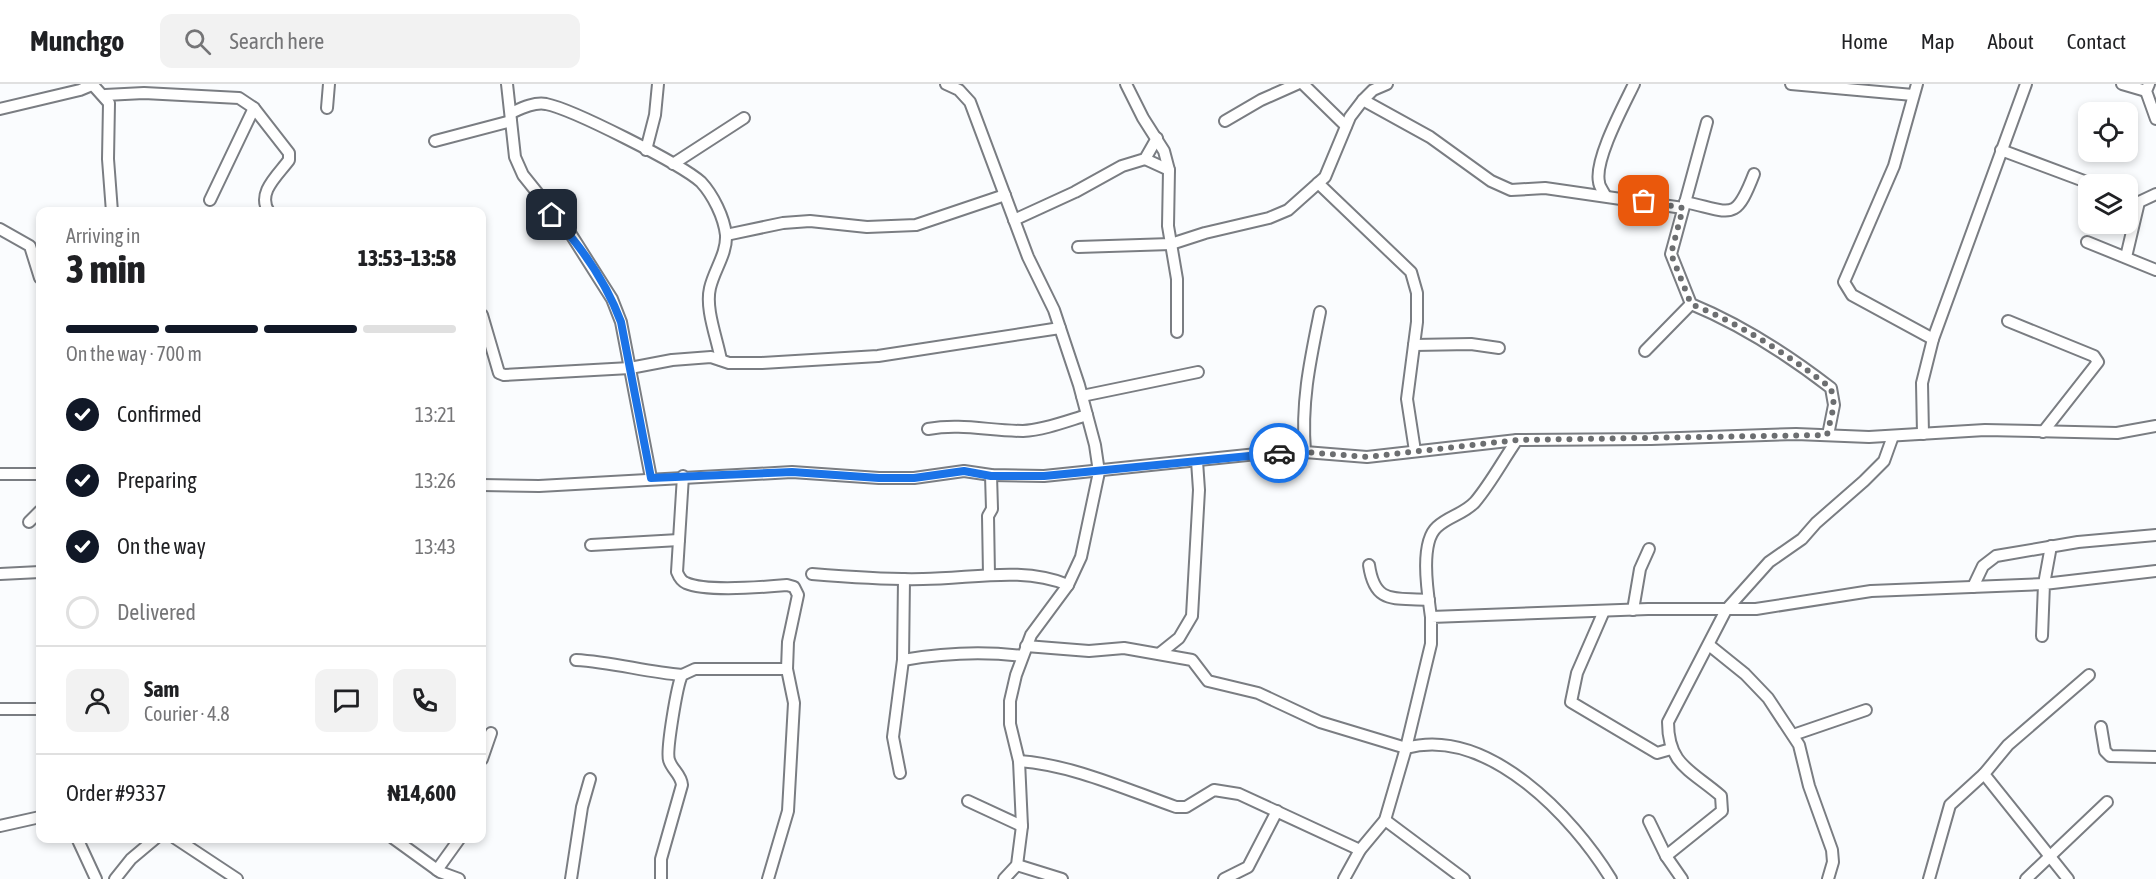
<!DOCTYPE html>
<meta charset="utf-8">
<style>
:root{--surface:#fff;--page:#f2f2f2;--text:#202124;--muted:#757577;--line:#e0e0e0;--accent:#111827}
body{margin:0;font-family:"Asap Condensed",sans-serif;background:var(--page);color:var(--text);height:100vh;display:flex;flex-direction:column;font-size:22px;white-space:nowrap}
*{box-sizing:border-box;margin:0}
p{font-size:20px;color:var(--muted)}
.icon{flex:none;width:33px;height:33px;fill:none;stroke:currentColor;stroke-width:2;stroke-linecap:round;stroke-linejoin:round}
.map{position:relative;flex:1;overflow:hidden}
.side{position:absolute;left:36px;top:123px;width:450px;height:636px;display:flex;flex-direction:column;background:var(--surface);border-radius:12px;box-shadow:0 3px 9px #0003}
.side>*{flex:none}
.controls{position:absolute;left:2078px;top:18px;display:grid;gap:12px}
.controls a{display:grid;place-items:center;width:60px;height:60px;border-radius:12px;background:var(--surface);box-shadow:0 3px 9px #0003;font-size:30px}
.pin{position:absolute;display:grid;place-items:center;width:51px;height:51px;color:#fff;margin:-26px;border-radius:12px;box-shadow:0 3px 9px #0006}
.courier{position:absolute;display:grid;place-items:center;width:60px;height:60px;margin:-30px;border:4px solid #1a73e8;border-radius:50%;background:#fff;color:#222;box-shadow:0 2px 8px #0007}
.summary em{font-style:normal;font-weight:800}
.summary div{display:flex;flex-direction:column-reverse}
.summary{display:flex;align-items:center;justify-content:space-between;height:102px;padding:0 30px}
h1{font-size:39px;font-weight:800;line-height:45px}
.bar{display:grid;grid-template-columns:repeat(4,1fr);gap:9px 6px;align-content:center;height:72px;padding:0 30px}
.bar i{height:8px;border-radius:4px;background:var(--line)}
.bar .on{background:var(--accent)}
.bar p{grid-column:span 4}
.line{display:flex;align-items:center;gap:15px;padding:0 30px;border-top:2px solid var(--line)}
.line div{flex:1}
.round{display:grid;place-items:center;flex:none;width:63px;height:63px;border-radius:12px;background:var(--page)}
ol{padding:0 30px;list-style:none}
li{display:flex;align-items:center;gap:18px;height:66px}
li p{margin-inline-start:auto}
li .icon{padding:6px;border-radius:50%;background:var(--accent);color:#fff;stroke-width:4}
li:last-child{color:var(--muted)}
li i{width:33px;height:33px;border:3px solid var(--line);border-radius:50%}
header{display:flex;align-items:center;gap:36px;box-sizing:border-box;height:84px;padding:0 30px;background:var(--surface);border-bottom:2px solid var(--line)}
header strong{font-size:28px}
nav{display:flex;gap:33px;margin-inline-start:auto;font-size:21px}
.search{width:420px;height:54px;background:var(--page);display:flex;align-items:center;gap:15px;box-sizing:border-box;padding:0 21px;border-radius:12px;color:var(--muted);font-size:22px}
.map>svg:first-child{display:block}
.lines{fill:none;stroke-linecap:round;stroke-linejoin:round}
.street-casing{stroke:#7a7d82;stroke-width:14}
.street{stroke:#fff;stroke-width:10}
.done{stroke:#6c6e70;stroke-width:6;stroke-dasharray:0 10.8}
.route{stroke:#1a73e8;stroke-width:8}
</style>
<header>
<strong>Munchgo</strong>
<div class="search"><svg class="icon" aria-label="search" viewBox="0 0 24 24"><circle cx="10" cy="10" r="6"/><path d="M15 15l6 6"/></svg>Search here</div>
<nav><a>Home</a><a>Map</a><a>About</a><a>Contact</a></nav>
</header>
<div class="map">
<svg width="2156" height="795" viewBox="0 0 2156 795">
<rect width="100%" height="100%" fill="#fafcfe"/>
<g class="lines">
<defs>
<g id="street">
<polyline points="92,0 109,19 108,75 112,128"/>
<polyline points="507,0 515,73 523,91 572,152 612,215 621,238 651,394"/>
<polyline points="946,0 959,6 970,18 1028,173 1054,226 1079,301 1095,361 1099,388 1081,473 1068,501 1031,551 1016,591 1010,617 1010,640 1019,677 1022,742 1017,781 1004,795"/>
<polyline points="1126,0 1143,34 1164,67 1169,86 1168,142 1177,195 1177,248"/>
<polyline points="1303,0 1346,42"/>
<polyline points="1791,0 1913,11"/>
<polyline points="1917,0 1894,82 1844,198 1852,211 1933,255"/>
<polyline points="2122,0 2146,7"/>
<polyline points="2149,0 2146,7 2156,35"/>
<path d="M 105,11 L 144,9 L 239,14 L 254,24 L 289,69 L 289,76 C 278,91 256,109 269,128"/>
<polyline points="1363,16 1430,53 1491,97 1511,106 1545,104 1683,124"/>
<polyline points="327,24 329,0"/>
<polyline points="0,25 80,6 92,1"/>
<path d="M 511,29 C 522,24 534,18 546,20 C 572,25 681,80 701,98 C 713,111 724,133 726,151 C 727,170 714,186 710,204 C 705,225 717,254 721,276"/>
<polyline points="1225,37 1261,16 1297,0"/>
<path d="M 1707,38 L 1671,170 L 1691,220 C 1742,241 1787,270 1831,304 L 1834,321 L 1828,351"/>
<polyline points="435,57 511,37"/>
<polyline points="646,66 655,31 658,0"/>
<polyline points="2001,66 2092,100"/>
<polyline points="1145,75 1169,86"/>
<polyline points="673,80 744,34"/>
<polyline points="1318,99 1411,188 1417,209 1417,238 1407,315 1415,367"/>
<path d="M 1605,111 C 1603,107 1599,102 1599,98 C 1594,76 1624,21 1634,0"/>
<polyline points="210,116 254,24"/>
<path d="M 1685,118 C 1732,128 1735,139 1754,90"/>
<polyline points="1014,136 1075,108 1122,82 1145,75 1157,54"/>
<polyline points="0,145 30,162 40,194"/>
<polyline points="726,151 783,139 810,137 867,143 916,141 1005,111"/>
<polyline points="2087,158 2156,186"/>
<polyline points="1078,163 1171,160 1205,149 1269,134 1288,126 1325,93 1350,33 1363,16 1373,6 1387,0"/>
<polyline points="2126,173 2139,118 2156,110"/>
<polyline points="482,231 499,289 504,291 630,284 672,276 711,273 729,279 762,279 878,272 1060,244"/>
<polyline points="2008,237 2094,272 2098,278 2043,348"/>
<polyline points="1414,261 1471,260 1499,264"/>
<polyline points="1645,267 1691,220"/>
<polyline points="1082,312 1198,288"/>
<path d="M 928,345 C 961,339 990,347 1023,347 C 1044,346 1067,337 1087,331"/>
<polyline points="1923,350 1922,299 1933,255 2026,0"/>
<path d="M 1305,368 C 1301,318 1310,277 1320,228"/>
<polyline points="0,390 40,390"/>
<path d="M 683,392 L 677,488 C 679,493 681,497 686,499 C 706,508 765,503 787,501 L 794,503 L 798,511 L 788,558 L 787,585 L 794,619 L 788,727 L 768,795"/>
<polyline points="482,401 539,402 792,388 879,394 914,394 964,387 991,391 1044,392 1257,370 1305,368 1367,373 1517,356 1651,355 1796,350 1869,353 1985,346 2117,349 2156,342"/>
<polyline points="29,438 40,427"/>
<polyline points="591,461 679,456"/>
<path d="M 1369,481 C 1375,522 1395,513 1429,516"/>
<polyline points="0,490 40,488"/>
<path d="M 812,490 C 849,493 886,496 923,495 C 971,495 1022,482 1068,501"/>
<polyline points="989,491 988,432 992,425 991,391"/>
<polyline points="1973,503 1983,482 1996,472 2078,458 2156,451"/>
<polyline points="1633,526 1640,485 1649,465"/>
<polyline points="1604,527 1577,589 1571,618 1657,669 1671,665"/>
<path d="M 1431,533 C 1428,511 1419,459 1437,443 C 1449,432 1464,430 1475,418 C 1491,399 1503,376 1517,356"/>
<polyline points="2042,552 2044,500 2156,487"/>
<polyline points="1709,561 1745,590 1768,614 1799,661 1809,702 1832,766 1833,778 1828,795"/>
<polyline points="1026,562 1089,567 1124,564 1192,576 1208,597 1258,609 1320,638 1406,664 1431,560 1431,533 1648,525 1756,525 1871,507 2044,500 2051,462"/>
<polyline points="1159,570 1179,554 1192,532 1199,406 1197,377"/>
<path d="M 576,576 C 612,578 646,588 682,591"/>
<path d="M 903,576 C 944,569 981,567 1022,572"/>
<polyline points="0,625 40,625"/>
<polyline points="2101,643 2105,667 2110,672 2156,673"/>
<polyline points="1793,651 1866,626"/>
<polyline points="482,675 491,649"/>
<path d="M 1019,677 C 1073,681 1125,705 1176,723 L 1186,723 L 1214,706 L 1239,710 L 1360,766"/>
<polyline points="900,689 893,653 903,576 904,495"/>
<polyline points="968,717 1022,742"/>
<polyline points="1385,736 1464,795"/>
<polyline points="1649,737 1666,772 1682,795"/>
<polyline points="0,742 40,733"/>
<polyline points="77,754 96,795"/>
<polyline points="175,754 237,795"/>
<polyline points="393,754 440,788 459,795"/>
<path d="M 1666,772 L 1722,727 L 1721,712 C 1691,686 1668,681 1668,638 L 1726,526 L 1769,478 L 1802,455 L 1816,439 L 1864,397 L 1884,377 L 1893,352"/>
<polyline points="1017,781 1062,795"/>
<polyline points="437,786 460,754"/>
<polyline points="115,795 131,775 156,754"/>
<polyline points="571,795 582,723 590,695"/>
<path d="M 661,795 L 661,775 L 682,701 C 681,690 672,686 669,676 C 666,667 677,601 682,591 L 695,585 L 787,585"/>
<polyline points="1224,795 1248,783 1277,727"/>
<path d="M 1344,795 L 1360,766 L 1385,736 L 1406,664 C 1488,642 1573,733 1611,795"/>
<polyline points="1929,795 1950,721 1984,690"/>
<polyline points="2026,795 2107,718"/>
<polyline points="2068,795 1984,690 2008,661 2089,591"/>
</g>
</defs>
<!-- street casing -->
<use href="#street" class="street-casing"/>
<!-- street -->
<use href="#street" class="street"/>
</g>
<g class="lines">
<!-- done -->
<path class="done" d="M 1279,369 L 1305,368 L 1367,373 L 1517,356 L 1827,351 L 1834,321 L 1831,304 C 1787,270 1742,241 1691,220 L 1671,170 L 1683,124 L 1644,117"/>
<!-- route -->
<path class="route" d="M 552,131 C 581,162 606,198 621,238 L 651,394 L 792,388 L 879,394 L 914,394 L 964,387 L 991,392 L 1044,392 L 1279,369"/>
</g>
</svg>
<div class="controls">
<a><svg class="icon" aria-label="locate" viewBox="0 0 24 24"><circle cx="12" cy="12" r="6"/><path d="M12 2v4M12 18v4M2 12h4M18 12h4"/></svg></a>
<a><svg class="icon" aria-label="layers" viewBox="0 0 24 24"><path d="M12 4l9 5-9 5-9-5zM3 14l9 5 9-5"/></svg></a>
</div>
<div class="pin" style="left:1644px;top:117px;background:#ea580c"><svg class="icon" aria-label="bag" viewBox="0 0 24 24"><path d="M5 8h14l-1 12H6zM9 8a3 3 0 0 1 6 0"/></svg></div>
<div class="pin" style="left:552px;top:131px;background:#1f2937"><svg class="icon" aria-label="home" viewBox="0 0 24 24"><path d="M3 11l9-7 9 7M6 9v11h12V9"/></svg></div>
<div class="courier" style="left:1279px;top:369px"><svg class="icon" aria-label="car" viewBox="0 0 24 24"><path d="M5 17H2v-5l4-1 3-4h7l3 4 3 1v5h-3M9 17h6M6 11h13"/><circle cx="7" cy="17" r="2"/><circle cx="17" cy="17" r="2"/></svg></div>
<section class="side">
<div class="summary"><div><h1>3 min</h1><p>Arriving in</p></div><em>13:53–13:58</em></div>
<div class="bar"><i class="on"></i><i class="on"></i><i class="on"></i><i></i><p>On the way · 700 m</p></div>
<ol>
<li><svg class="icon" aria-label="check" viewBox="0 0 24 24"><path d="M5 12l5 5 9-10"/></svg>Confirmed<p>13:21</p></li>
<li><svg class="icon" aria-label="check" viewBox="0 0 24 24"><path d="M5 12l5 5 9-10"/></svg>Preparing<p>13:26</p></li>
<li><svg class="icon" aria-label="check" viewBox="0 0 24 24"><path d="M5 12l5 5 9-10"/></svg>On the way<p>13:43</p></li>
<li><i></i>Delivered</li>
</ol>
<div class="line" style="height:108px"><a class="round"><svg class="icon" aria-label="person" viewBox="0 0 24 24"><circle cx="12" cy="8" r="4"/><path d="M4 21q1-7 8-7t8 7"/></svg></a><div><b>Sam</b><p>Courier · 4.8</p></div><a class="round"><svg class="icon" aria-label="chat" viewBox="0 0 24 24"><path d="M4 5h16v11H9l-5 4z"/></svg></a><a class="round"><svg class="icon" aria-label="phone" viewBox="0 0 24 24"><path d="M5 4h4l2 5-3 2q2 4 5 5l2-3 5 2v4C11 20 4 13 5 4z"/></svg></a></div>
<div class="line" style="height:78px"><div>Order #9337</div><b>₦14,600</b></div>
</section>
</div>
